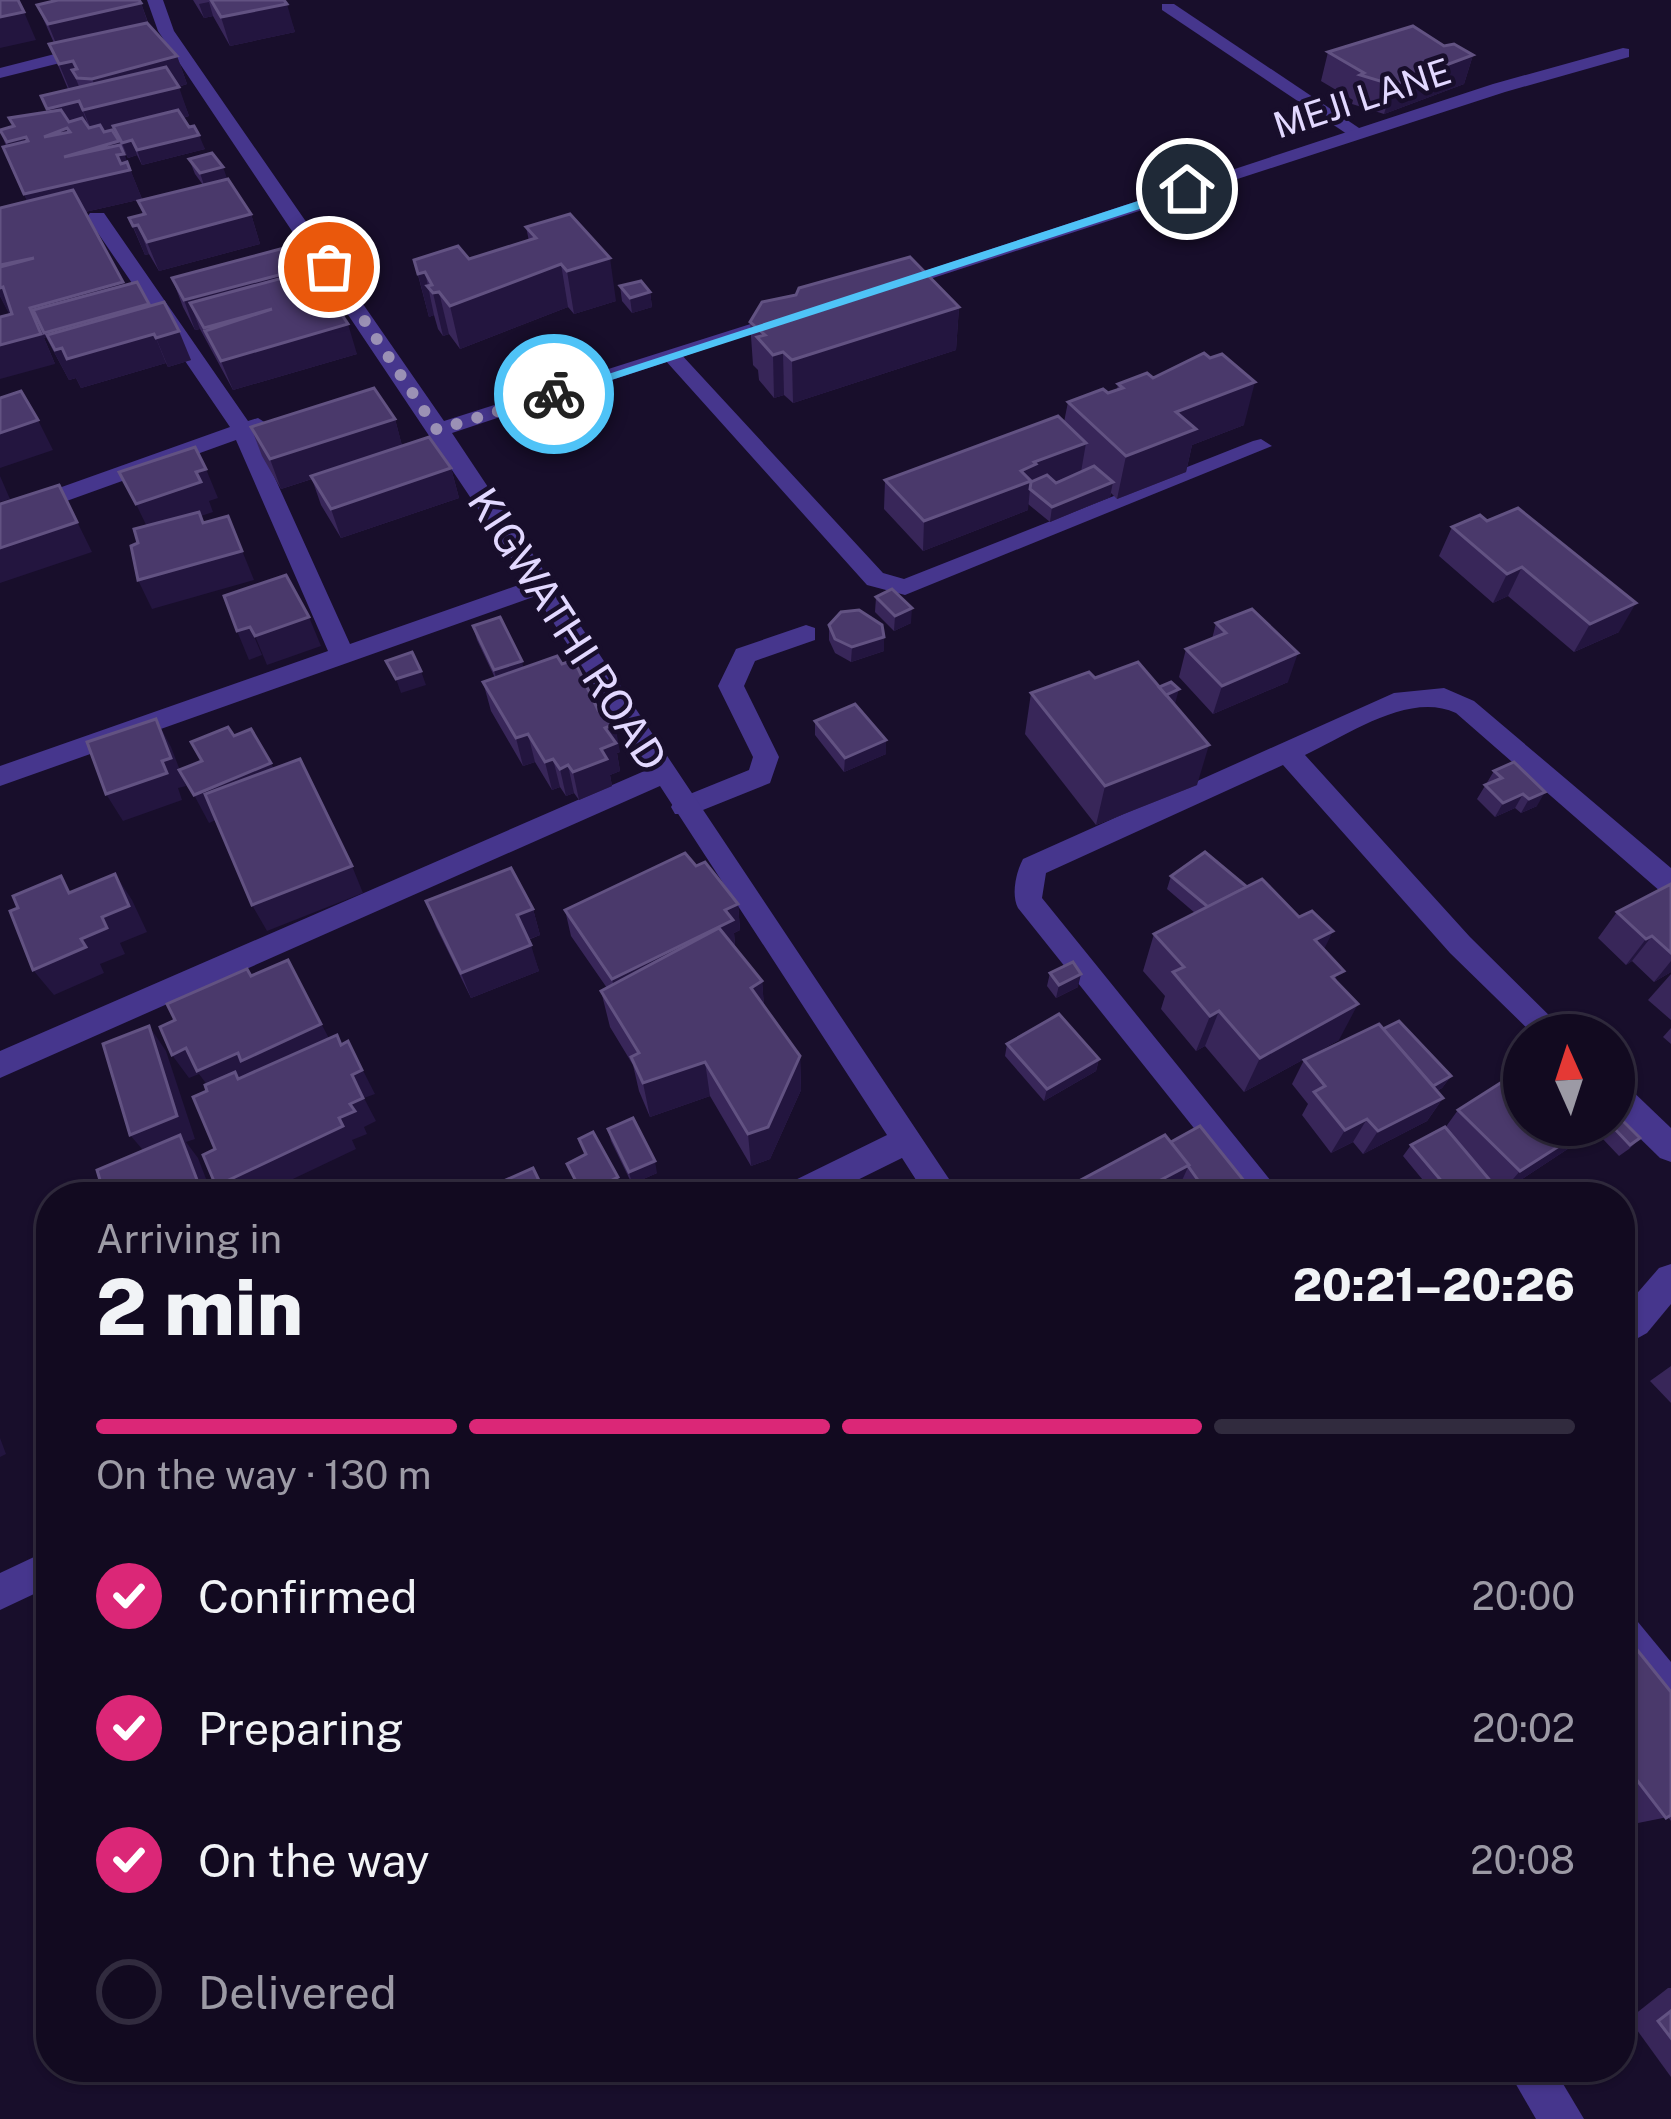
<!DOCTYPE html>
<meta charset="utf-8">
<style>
:root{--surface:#120a20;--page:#1f182d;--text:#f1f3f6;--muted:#9c9aa5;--line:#312b3e;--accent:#db2777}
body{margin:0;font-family:"Public Sans",sans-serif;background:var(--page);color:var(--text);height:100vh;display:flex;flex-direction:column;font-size:45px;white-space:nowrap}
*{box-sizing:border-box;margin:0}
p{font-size:39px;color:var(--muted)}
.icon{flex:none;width:66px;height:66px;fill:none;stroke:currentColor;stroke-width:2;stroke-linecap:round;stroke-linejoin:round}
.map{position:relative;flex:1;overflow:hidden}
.drawer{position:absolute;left:36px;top:1182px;width:1599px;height:900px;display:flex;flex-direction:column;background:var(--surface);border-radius:48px;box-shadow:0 3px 9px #0004,0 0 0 3px var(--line)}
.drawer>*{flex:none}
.needle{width:78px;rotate:357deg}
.tools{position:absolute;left:1503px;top:1014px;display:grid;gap:24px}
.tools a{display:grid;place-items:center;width:132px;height:132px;border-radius:50%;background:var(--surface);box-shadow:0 3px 9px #0004,0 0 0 3px var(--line);font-size:60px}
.pin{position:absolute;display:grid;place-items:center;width:102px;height:102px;color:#fff;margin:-51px;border:6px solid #fff;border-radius:50%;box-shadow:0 3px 12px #0007}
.courier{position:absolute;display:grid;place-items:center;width:120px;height:120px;margin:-60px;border:9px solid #4fc3f7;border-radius:50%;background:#fff;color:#222;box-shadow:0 3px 15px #0007}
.overview em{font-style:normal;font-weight:800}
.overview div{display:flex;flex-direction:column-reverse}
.overview{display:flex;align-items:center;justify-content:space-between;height:204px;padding:0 60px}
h1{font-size:78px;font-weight:800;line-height:90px}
.bar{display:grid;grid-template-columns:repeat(4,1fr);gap:18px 12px;align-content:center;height:144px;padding:0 60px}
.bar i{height:15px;border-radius:9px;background:var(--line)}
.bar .on{background:var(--accent)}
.bar p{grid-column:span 4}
ol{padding:0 60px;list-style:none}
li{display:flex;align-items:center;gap:36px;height:132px}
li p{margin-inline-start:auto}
li .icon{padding:12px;border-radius:50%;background:var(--accent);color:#fff;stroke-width:4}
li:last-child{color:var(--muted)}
li i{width:66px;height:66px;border:6px solid var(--line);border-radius:50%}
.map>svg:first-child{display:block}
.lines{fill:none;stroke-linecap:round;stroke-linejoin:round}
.service{fill:#46368d;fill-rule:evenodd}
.minor{fill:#46368d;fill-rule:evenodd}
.wall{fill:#382659}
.shaded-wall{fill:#23153f}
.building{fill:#4a396b;stroke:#625282;stroke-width:3;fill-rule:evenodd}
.route{fill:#4fc3f7}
.done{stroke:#9b91b5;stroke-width:12;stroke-dasharray:0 21.6}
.labels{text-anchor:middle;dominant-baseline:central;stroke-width:9;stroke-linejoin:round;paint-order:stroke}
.far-street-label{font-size:36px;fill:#e2d8ff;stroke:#180e2b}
.street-label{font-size:42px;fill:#e2d8ff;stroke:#180e2b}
</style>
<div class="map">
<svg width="1671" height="2119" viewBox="0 0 1671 2119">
<rect width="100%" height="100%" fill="#180e2b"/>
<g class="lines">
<!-- service -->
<g class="service">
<polygon points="1162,4 1174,4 1368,134 1353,138 1162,10"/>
<polygon points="672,350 679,352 883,573 904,579 1253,441 1261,439 1272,446 905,595 867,585 665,360 662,356"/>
<polygon points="806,625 815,628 815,640 755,661 744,686 779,757 770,783 693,814 675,814 671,807 675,800 749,770 753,757 718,686 736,649"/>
</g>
<!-- minor -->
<g class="minor">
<polygon points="147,0 163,0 174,31 444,421 779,315 796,319 452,433 961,1197 927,1197 902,1158 823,1197 776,1197 781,1187 887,1135 660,786 0,1078 0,1051 649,769 536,596 0,786 0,766 328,651 236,440 0,525 0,509 230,427 87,217 90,213 104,213 248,421 258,418 269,425 255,434 350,644 527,582 158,31"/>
<polygon points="90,45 99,50 96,54 0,78 0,68"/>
<polygon points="1623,48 1629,49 1629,57 1505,92 896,290 879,286 1493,84"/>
<path d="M 1444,688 L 1474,701 L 1671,868 L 1671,895 L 1661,892 L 1456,713 C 1409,691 1348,735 1305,755 L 1470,937 L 1569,1035 L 1534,1035 L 1450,953 L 1283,765 L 1046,873 L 1042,898 L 1284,1197 L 1249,1197 L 1018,908 C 1011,895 1016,872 1023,859 L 1394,693 Z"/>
<polygon points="1614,1080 1625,1084 1671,1128 1671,1162 1660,1158 1614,1113"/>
<polygon points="1671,1264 1671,1304 1647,1333 1620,1348 1620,1313 1659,1268"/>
<polygon points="51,1549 51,1586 0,1610 0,1573"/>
<polygon points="1620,1610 1633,1616 1671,1662 1671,1711 1658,1705 1620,1659"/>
<polygon points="1506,2067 1553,2067 1584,2119 1536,2119"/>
</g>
</g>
<!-- wall -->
<g class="wall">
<polygon points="193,0 284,0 295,32 230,46 213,16 204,18"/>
<polygon points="141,3 149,25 177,56 187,84 178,87 189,116 183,118 205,149 142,165 137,155 128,158 119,142 142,199 85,212 124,285 150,306 191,360 168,367 166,363 81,388 76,378 69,380 46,337 44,338 55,364 10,315 0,296 0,208 27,201 0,130 48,112 41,96 68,89 49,44 54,43 37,5"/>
<polygon points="1444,46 1473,55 1464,84 1384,114 1352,104 1353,100 1321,81 1328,52"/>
<polygon points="189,159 227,179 251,214 260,244 159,271 149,254 145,255 129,218 143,214 138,201 203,185 195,174"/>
<polygon points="526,227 616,301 574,314 568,307 460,349 449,334 443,336 438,329 434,315 429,317 414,260 469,259 529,241"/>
<polygon points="299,273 357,354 233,390 200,329 195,330 183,307 172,278"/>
<polygon points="620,286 650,292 652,307 632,313 622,301"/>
<polygon points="959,307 956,350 793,403 784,395 774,398 759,380 758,370 753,365 750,322"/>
<polygon points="1153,378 1244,425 1192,445 1186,472 1117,499 1111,493 1110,497 1050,522 1028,504 1028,510 923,551 884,509 885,480 1064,422 1068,402 1117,390 1118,384"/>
<polygon points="395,419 402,446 451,468 459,498 341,538 321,505 312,479 281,489 262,456 251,427"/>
<polygon points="1480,515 1619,632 1574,652 1508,596 1493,603 1439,556 1452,527"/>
<polygon points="876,597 911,623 894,631 875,612"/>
<polygon points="1216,623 1288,682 1213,714 1179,677 1186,649 1212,639"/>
<polygon points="829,625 884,651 851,662 835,653 829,640"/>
<polygon points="473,626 523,668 598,710 620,752 617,753 620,771 610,775 612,786 579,800 574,793 566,796 560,787 552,790 535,762 523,766 491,711 483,682 495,678 477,640"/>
<polygon points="1095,678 1175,704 1197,785 1096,825 1025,734 1031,693"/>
<polygon points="815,721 886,754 844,772 815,735"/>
<polygon points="1494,771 1537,806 1521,813 1515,808 1495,817 1477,799"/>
<polygon points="696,866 738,904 740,930 734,933 735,946 762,981 764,1007 800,1056 801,1090 770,1159 751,1166 710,1096 650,1117 639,1091 633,1065 610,1027 601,991 607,988 571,936 565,910"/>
<polygon points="1171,876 1324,949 1338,983 1339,1040 1244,1092 1205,1046 1196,1051 1161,1009 1165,996 1143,971 1154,934 1195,913 1167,889"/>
<polygon points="1671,884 1671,972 1654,982 1632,961 1626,965 1598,938 1617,912"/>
<polygon points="426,901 533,909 540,935 528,940 539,971 471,998 436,927"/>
<polygon points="1050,973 1078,987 1056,998 1047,986"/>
<polygon points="1671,974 1671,1020 1648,1000"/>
<polygon points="1671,1028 1671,1044 1663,1037"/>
<polygon points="1383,1029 1451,1076 1442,1088 1437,1091 1443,1098 1427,1121 1363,1154 1353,1142 1331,1153 1302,1115 1308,1104 1292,1084 1304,1060"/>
<polygon points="1007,1044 1099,1059 1096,1071 1044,1101 1005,1056"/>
<polygon points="1458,1110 1524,1125 1604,1125 1501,1193 1492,1184 1487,1191 1492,1197 1437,1197 1403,1156 1411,1145 1445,1128"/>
<polygon points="1612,1126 1640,1138 1629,1149 1619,1156 1601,1137"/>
<polygon points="608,1129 657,1173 632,1184 611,1141"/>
<polygon points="1171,1142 1239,1193 1231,1197 1196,1197 1183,1179 1180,1186 1160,1197 1062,1197 1064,1189"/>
<polygon points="1671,1366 1671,1403 1650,1381"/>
<polygon points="1630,1641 1671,1692 1671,1821 1668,1817 1638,1823 1620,1800 1620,1646"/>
<polygon points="1668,1988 1671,1988 1671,2077 1629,2019"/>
</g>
<!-- shaded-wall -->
<g class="shaded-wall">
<polygon points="209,2 213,16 204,18 199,4"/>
<polygon points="141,3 151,32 60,53 48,24"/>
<polygon points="287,4 295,32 230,46 221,17"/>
<polygon points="24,12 36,40 0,48 0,17"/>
<polygon points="1473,55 1464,84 1384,114 1393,85"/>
<polygon points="177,56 187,84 165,91 179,87 189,116 117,134 113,126 116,134 95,139 83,110 102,105 92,79"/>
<polygon points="73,61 79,78 72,70 81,91 71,93 59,64"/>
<polygon points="79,101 90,130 60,138 47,109"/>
<polygon points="199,135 205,149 142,165 137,150"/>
<polygon points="26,137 39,166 20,171 7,142"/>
<polygon points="132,140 137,155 128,158 122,143"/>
<polygon points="119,141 142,199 37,223 24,194 64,157"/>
<polygon points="223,167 228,181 205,188 200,173"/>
<polygon points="251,214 260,244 159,271 147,242"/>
<polygon points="138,225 149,254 145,255 133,226"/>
<polygon points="610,258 616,301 574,314 567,271"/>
<polygon points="561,264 568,307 460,349 450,306"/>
<polygon points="298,270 307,299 190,303 200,329 195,330 184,300"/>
<polygon points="425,272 434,315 429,317 418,274"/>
<polygon points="0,281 17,317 11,318 0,296"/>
<polygon points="123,282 134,308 149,304 162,334 155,336 166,363 81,388 67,360 76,378 69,380 46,337 44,338 55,364 0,379 0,345 30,308"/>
<polygon points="439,292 449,334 443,336 433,293"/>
<polygon points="650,292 652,307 632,313 630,298"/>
<polygon points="959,307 956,350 793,403 792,360"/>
<polygon points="348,324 357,354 233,390 221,361"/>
<polygon points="179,331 191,360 168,367 156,338"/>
<polygon points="783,352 784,395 774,398 773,355"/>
<polygon points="1255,382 1244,425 1192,445 1186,472 1117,499 1126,456 1176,412"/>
<polygon points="395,419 403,449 281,489 270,459"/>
<polygon points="38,420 53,450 0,468 0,433"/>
<polygon points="1086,443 1081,472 1033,490 1030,489 1028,510 923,551 924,521 1021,471 1034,462"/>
<polygon points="451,468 459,498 341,538 331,509"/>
<polygon points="206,469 218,498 209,501 213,512 150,533 136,504 196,472"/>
<polygon points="0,476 10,499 0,502"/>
<polygon points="1113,482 1110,497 1050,522 1052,507"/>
<polygon points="59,485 92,552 0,583 0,548"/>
<polygon points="228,516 254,580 152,609 138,580"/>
<polygon points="1522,567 1508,596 1493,603 1507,574"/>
<polygon points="1636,603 1619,632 1574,652 1590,624"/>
<polygon points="912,608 911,623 894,631 895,616"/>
<polygon points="309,617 321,646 267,665 255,636"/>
<polygon points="250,627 262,655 249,660 237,631"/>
<polygon points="884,637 884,651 851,662 852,647"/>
<polygon points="1298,653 1288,682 1213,714 1222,686"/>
<polygon points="522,661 525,675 498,684 494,670"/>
<polygon points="421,671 426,685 401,693 396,679"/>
<polygon points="1179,689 1175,704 1156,712 1160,698"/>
<polygon points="156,719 171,747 186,786 178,788 182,800 123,821 106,794 162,761"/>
<polygon points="615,724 620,752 617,753 620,771 610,775 612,786 579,800 573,772 601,749 605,728"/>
<polygon points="528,734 535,762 523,766 516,738"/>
<polygon points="886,740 886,754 844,772 845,758"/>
<polygon points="1209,745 1197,785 1096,825 1105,786"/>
<polygon points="553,759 560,787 552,790 545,762"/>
<polygon points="271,763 284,790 209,823 194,795"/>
<polygon points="568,765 574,793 566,796 560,769"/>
<polygon points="1545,792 1537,806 1521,813 1529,799"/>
<polygon points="1523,794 1515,808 1495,817 1503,803"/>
<polygon points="352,866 363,893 267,931 252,905"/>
<polygon points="115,874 132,900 147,932 120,943 125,954 100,964 104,973 54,995 33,970 102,917"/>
<polygon points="738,904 740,930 734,933 735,946 618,1004 612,979"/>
<polygon points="533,909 540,935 524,941 517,915"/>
<polygon points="1333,931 1315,968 1315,940"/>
<polygon points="1652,936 1632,961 1626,965 1646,939"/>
<polygon points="531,945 539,971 471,998 461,973"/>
<polygon points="288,960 334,1048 214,1094 199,1074 189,1078 172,1055"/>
<polygon points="1671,961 1671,972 1654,982"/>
<polygon points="1081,974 1078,987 1056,998 1059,985"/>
<polygon points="762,981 765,1017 751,988"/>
<polygon points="1358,1004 1339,1040 1244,1092 1260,1058"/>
<polygon points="1219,1011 1205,1046 1196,1051 1210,1016"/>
<polygon points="149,1026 166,1051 195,1139 186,1142 198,1158 213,1197 193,1197 149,1157 130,1135"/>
<polygon points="348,1041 375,1094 364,1098 376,1121 364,1127 367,1134 352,1140 356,1149 255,1197 225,1197 216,1186 339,1118 350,1104 352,1075"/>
<polygon points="800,1056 801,1090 770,1159 751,1166 748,1134"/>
<polygon points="1099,1059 1096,1071 1044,1101 1047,1089"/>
<polygon points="705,1062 710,1096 650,1117 643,1083"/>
<polygon points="1451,1076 1442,1088 1420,1100 1428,1088"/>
<polygon points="1443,1098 1427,1121 1363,1154 1378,1131"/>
<polygon points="1367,1119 1353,1142 1331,1153 1345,1130"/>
<polygon points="1592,1125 1604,1125 1501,1193 1520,1171"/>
<polygon points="655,1161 657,1173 632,1184 629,1172"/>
<polygon points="1189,1165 1179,1187 1160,1197 1136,1197 1138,1192"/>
<polygon points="618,1177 621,1188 604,1197 583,1197 583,1195"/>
<polygon points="1245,1182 1239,1193 1231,1197 1216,1197"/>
<polygon points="0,1438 6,1454 0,1457"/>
</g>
<!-- building -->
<g class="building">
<polygon points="0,0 18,0 24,12 0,17"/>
<polygon points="58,0 139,0 141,3 48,24 37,5"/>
<polygon points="211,0 284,0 287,4 221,17"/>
<polygon points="147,23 177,56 92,79 77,78 72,70 77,69 73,61 59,64 49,44"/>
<polygon points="1413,26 1444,46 1454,44 1473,55 1393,85 1360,75 1364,73 1328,52"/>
<polygon points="166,67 179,87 83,110 79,101 47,109 41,96"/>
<path d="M 61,110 L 69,122 L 82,118 L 89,128 L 100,125 L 104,132 L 112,130 L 119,141 L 64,157 L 120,145 L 124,154 L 117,155 L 121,164 L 127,162 L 130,170 L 24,194 L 3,147 L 28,141 L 26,137 L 7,142 L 0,130 L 14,126 L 9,118 ZM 67,128 L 70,132 L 44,137 Z"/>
<polygon points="178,110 189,127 194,126 199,135 137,150 132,140 122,143 113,126"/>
<polygon points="212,153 223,167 200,173 189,159"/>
<polygon points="228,179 251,214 147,242 138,225 133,226 129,218 145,214 138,201"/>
<polygon points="73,190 123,282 30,308 41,334 0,345 0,317 12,314 3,287 0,288 0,267 34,258 0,265 0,208"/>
<polygon points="570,214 610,258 567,271 561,264 450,306 439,292 433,293 427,286 432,285 425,272 418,274 414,260 458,246 469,259 536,238 526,227"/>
<polygon points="284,248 298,270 184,300 172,278"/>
<polygon points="910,257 959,307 792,360 783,352 773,355 757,337 765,335 750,322 762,302 796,295 799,288"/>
<polygon points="312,270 348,324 221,361 205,331 272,309 204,328 190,303"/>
<polygon points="641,281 650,292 630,298 620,286"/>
<polygon points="137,282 149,304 44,333 33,310"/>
<polygon points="164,302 179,331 156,338 154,334 67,359 62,348 55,350 47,335"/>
<polygon points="1204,353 1210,358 1222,354 1255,382 1176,412 1196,429 1126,456 1068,402 1103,389 1108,393 1123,388 1118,384 1147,373 1153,378"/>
<polygon points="374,388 395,419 270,459 251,427"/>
<polygon points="21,391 38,420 0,433 0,398"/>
<polygon points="1058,416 1086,443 1034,462 1036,464 1021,471 1031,481 924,521 885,480"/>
<polygon points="429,437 451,468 331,509 311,476"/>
<polygon points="195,447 206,469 196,472 201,482 136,504 119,472"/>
<polygon points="1094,466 1113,482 1052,507 1030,489 1031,482 1047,475 1056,483"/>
<polygon points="59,485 77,522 0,548 0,504"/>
<polygon points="1518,508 1636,603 1590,624 1522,567 1507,574 1452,527 1480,515 1487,521"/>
<polygon points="199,512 203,523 228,516 242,551 138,580 131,546 138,543 134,529"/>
<polygon points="286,575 309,617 255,636 250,627 237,631 224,596"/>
<polygon points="892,589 912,608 895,616 876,597"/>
<polygon points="1252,609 1298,653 1222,686 1186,649 1226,633 1216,623"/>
<polygon points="859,610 882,625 884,637 852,647 835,639 829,625 841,612"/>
<polygon points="500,617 522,661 494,670 473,626"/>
<polygon points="412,652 421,671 396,679 386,661"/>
<polygon points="557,656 562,664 574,660 598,710 605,708 615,724 605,728 616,743 601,749 607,759 573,772 568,765 560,769 553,759 545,762 528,734 516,738 483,682"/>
<polygon points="1138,662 1209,745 1105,786 1031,693 1089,672 1095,678"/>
<polygon points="1171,682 1179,689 1166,695 1159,687"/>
<polygon points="855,704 886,740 845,758 815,721"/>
<polygon points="156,719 171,758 162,761 167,773 106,794 87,742"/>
<polygon points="228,727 234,736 251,729 271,763 194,795 179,770 202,761 191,742"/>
<polygon points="300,759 352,866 252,905 205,794"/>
<polygon points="1514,762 1545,792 1529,799 1523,794 1503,803 1485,785 1502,778 1494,771"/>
<polygon points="1205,852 1247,887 1208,907 1171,876"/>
<polygon points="685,853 696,866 705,862 738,904 725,910 733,920 612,979 565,910"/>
<polygon points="511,868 533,909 517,915 531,945 461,973 426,901"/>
<polygon points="115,874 129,906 102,917 107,928 81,939 86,947 33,970 10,911 18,908 13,896 61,876 69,893"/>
<polygon points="1262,879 1299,917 1312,911 1333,931 1315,940 1344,971 1332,977 1358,1004 1260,1058 1219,1011 1210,1016 1173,972 1184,967 1154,934"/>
<polygon points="1671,884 1671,953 1652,936 1646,939 1617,912"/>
<polygon points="719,928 762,981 751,988 800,1056 768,1127 748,1134 705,1062 643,1083 631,1057 639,1053 601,991"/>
<polygon points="288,960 321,1024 241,1061 238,1053 197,1071 186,1048 172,1055 160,1027 175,1020 167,1004 247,969 251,976"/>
<polygon points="1073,962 1081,974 1059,985 1050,973"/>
<polygon points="1059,1014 1099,1059 1047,1089 1007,1044"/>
<polygon points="1399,1021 1451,1076 1433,1086 1383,1029"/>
<polygon points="1379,1024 1443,1098 1378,1131 1367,1119 1345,1130 1314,1092 1325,1086 1304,1060"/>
<polygon points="149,1026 177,1116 130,1135 103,1044"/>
<polygon points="337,1035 341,1045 348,1041 362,1070 352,1075 363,1098 350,1104 355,1111 339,1118 343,1126 216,1186 203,1155 215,1149 193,1097 207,1091 205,1085 235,1072 238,1079"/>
<polygon points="1524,1068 1524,1125 1592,1125 1520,1171 1458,1110"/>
<polygon points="1614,1098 1622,1106 1614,1111"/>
<polygon points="633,1118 655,1161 629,1172 608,1129"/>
<polygon points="1621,1119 1640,1138 1630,1145 1612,1126"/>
<polygon points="1200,1126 1245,1182 1216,1197 1210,1197 1171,1142"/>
<polygon points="1445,1127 1493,1184 1484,1188 1492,1197 1455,1197 1411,1145"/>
<polygon points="593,1132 618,1177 583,1195 567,1164 586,1154 579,1139"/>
<polygon points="180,1135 202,1193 193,1197 105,1197 97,1170"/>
<polygon points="1165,1135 1189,1165 1138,1192 1141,1197 1070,1197 1064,1189"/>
<polygon points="533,1168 547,1197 470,1196"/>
<polygon points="1181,1185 1192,1197 1162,1197"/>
<polygon points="672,1189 676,1197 656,1197"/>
<polygon points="1630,1641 1671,1692 1671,1815 1666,1818 1620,1758 1620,1648"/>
<polygon points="1671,2011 1671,2038 1658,2021"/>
</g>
<!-- route -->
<polygon class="route" points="1187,185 1192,192 559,397 547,394"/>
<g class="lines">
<!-- done -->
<polyline class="done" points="329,267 437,430 554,394"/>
</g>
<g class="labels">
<!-- far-street labels -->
<g class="far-street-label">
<text transform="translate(1362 98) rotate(-18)">MEJI LANE</text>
</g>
<!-- street labels -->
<g class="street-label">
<text transform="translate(568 629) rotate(57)">KIGWATHI ROAD</text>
</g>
</g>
</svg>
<div class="tools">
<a><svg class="needle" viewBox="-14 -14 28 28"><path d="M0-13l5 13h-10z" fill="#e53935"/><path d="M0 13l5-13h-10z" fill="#9c9aa5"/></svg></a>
</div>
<div class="pin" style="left:329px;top:267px;background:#ea580c"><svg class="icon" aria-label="bag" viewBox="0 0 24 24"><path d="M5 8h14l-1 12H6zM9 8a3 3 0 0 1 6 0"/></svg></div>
<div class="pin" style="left:1187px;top:189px;background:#1f2937"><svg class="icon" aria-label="home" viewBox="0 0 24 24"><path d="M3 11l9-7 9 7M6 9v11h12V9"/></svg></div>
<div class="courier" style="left:554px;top:394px"><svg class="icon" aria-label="bike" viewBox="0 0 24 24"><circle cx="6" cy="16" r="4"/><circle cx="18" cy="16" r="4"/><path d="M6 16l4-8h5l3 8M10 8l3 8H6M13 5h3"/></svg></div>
<section class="drawer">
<div class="overview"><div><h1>2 min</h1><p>Arriving in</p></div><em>20:21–20:26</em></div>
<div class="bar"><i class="on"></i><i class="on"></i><i class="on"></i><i></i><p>On the way · 130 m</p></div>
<ol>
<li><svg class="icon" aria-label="check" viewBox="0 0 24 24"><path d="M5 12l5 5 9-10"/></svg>Confirmed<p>20:00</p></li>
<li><svg class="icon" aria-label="check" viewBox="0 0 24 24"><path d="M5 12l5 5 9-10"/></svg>Preparing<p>20:02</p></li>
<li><svg class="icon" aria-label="check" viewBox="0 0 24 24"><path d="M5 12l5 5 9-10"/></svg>On the way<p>20:08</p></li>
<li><i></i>Delivered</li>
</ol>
</section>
</div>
